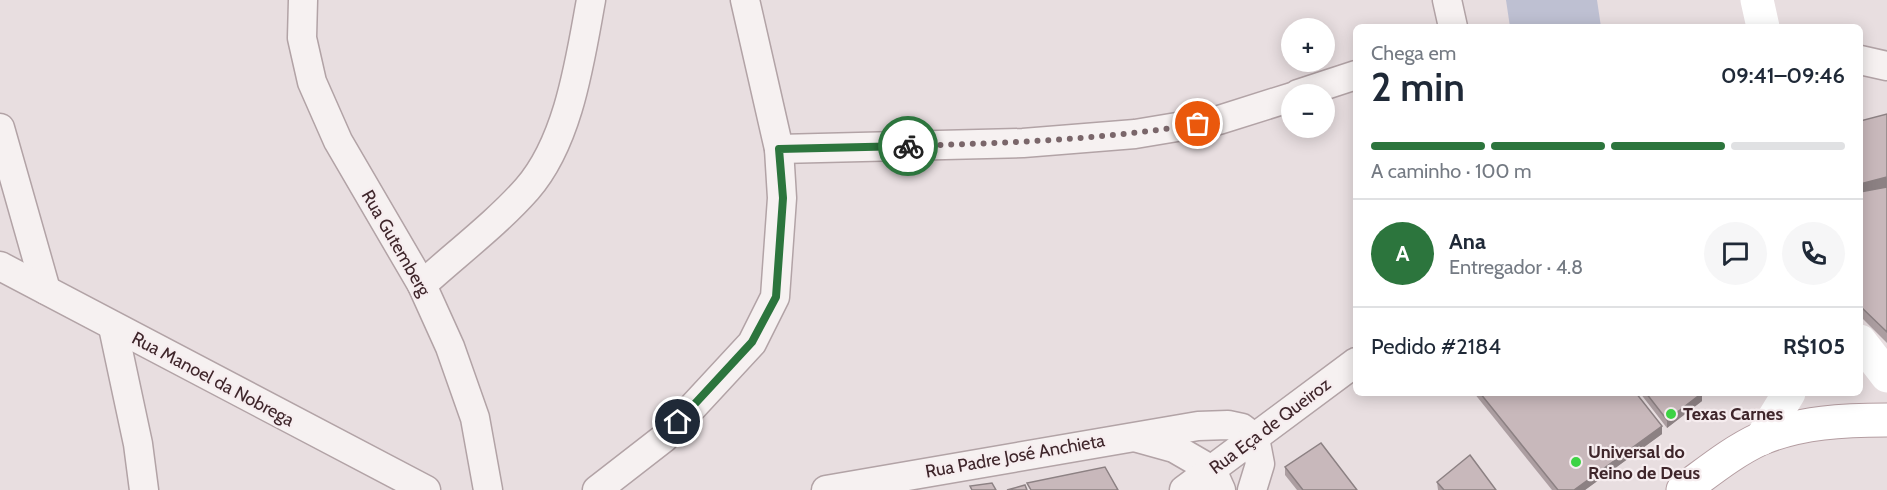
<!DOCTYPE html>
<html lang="pt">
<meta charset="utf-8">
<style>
:root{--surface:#fff;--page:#f6f6f7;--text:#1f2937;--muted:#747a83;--line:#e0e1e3;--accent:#2c753d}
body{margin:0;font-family:Cabin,sans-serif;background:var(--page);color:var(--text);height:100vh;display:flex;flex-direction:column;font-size:22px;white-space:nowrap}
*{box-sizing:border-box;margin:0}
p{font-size:20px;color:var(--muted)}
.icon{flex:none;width:33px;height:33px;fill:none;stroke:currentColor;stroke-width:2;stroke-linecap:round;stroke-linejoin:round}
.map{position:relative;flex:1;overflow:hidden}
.drawer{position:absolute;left:1353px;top:24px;width:510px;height:372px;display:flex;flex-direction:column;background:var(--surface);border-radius:9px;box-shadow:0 3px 15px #0003}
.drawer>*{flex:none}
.buttons{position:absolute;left:1281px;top:18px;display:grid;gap:12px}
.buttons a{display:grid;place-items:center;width:54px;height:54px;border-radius:50%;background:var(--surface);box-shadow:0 3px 15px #0003;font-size:30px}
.pin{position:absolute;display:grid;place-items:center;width:51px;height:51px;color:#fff;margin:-26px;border:3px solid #fff;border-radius:50%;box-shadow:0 2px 6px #0007}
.courier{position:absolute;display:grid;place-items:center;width:60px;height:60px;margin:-30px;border:4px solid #2c753d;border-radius:50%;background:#fff;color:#222;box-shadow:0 2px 8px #0007}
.headline em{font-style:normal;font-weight:600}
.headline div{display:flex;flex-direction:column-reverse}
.headline{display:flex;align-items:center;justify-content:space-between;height:102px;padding:0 18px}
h1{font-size:39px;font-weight:600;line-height:45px}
.bar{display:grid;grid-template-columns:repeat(4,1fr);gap:9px 6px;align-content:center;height:72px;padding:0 18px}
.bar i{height:8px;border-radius:4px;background:var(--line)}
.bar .active{background:var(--accent)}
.bar p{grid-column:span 4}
.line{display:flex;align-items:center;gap:15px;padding:0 18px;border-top:2px solid var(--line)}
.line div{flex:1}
.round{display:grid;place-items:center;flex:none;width:63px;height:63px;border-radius:32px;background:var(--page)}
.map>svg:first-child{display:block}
.park{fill:#bec0d2}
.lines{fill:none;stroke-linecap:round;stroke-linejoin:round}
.minor-casing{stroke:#b2a3a6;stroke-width:31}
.primary-casing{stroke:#b49da1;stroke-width:35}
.minor{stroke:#f6f1f1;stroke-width:28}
.secondary{stroke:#fff;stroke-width:33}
.primary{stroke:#fff;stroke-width:33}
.wall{fill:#ac9ea1}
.shaded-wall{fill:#8c8183}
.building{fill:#c8b8bb;stroke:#8c8183;stroke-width:1.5}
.done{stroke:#7a666a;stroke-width:6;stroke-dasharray:0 10.8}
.route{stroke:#2c753d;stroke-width:8}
.poi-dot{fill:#3dd344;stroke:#f6edef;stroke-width:2}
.labels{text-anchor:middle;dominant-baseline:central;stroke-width:4.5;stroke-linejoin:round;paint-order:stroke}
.street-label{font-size:18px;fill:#3f262b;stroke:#f6edef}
.poi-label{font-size:18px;font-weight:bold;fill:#3f262b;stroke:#f6edef;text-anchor:start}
</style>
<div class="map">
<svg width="1887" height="490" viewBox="0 0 1887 490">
<rect width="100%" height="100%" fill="#e8dee0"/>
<!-- park -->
<polygon class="park" points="1506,0 1597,0 1601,27 1510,27"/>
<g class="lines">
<defs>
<g id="minor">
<polyline points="303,0 302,38 312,82 338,141 422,285 450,347 475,418 488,490"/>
<polyline points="1447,0 1453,27"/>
<polyline points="1860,60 1887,66"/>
<polyline points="1298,94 1356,75"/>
<polyline points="0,128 46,290"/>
<polyline points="779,149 1023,143 1135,134 1219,120 1292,97"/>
<polyline points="0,266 426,490"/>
<path d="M 422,285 C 456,254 497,223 527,189 C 569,141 580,60 591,0"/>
<polyline points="113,327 138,444 144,490"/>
<polyline points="1138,438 1174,448 1212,470 1221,490"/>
<polyline points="597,490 664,438 752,343 775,297 782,198 779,149 745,0"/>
<polyline points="826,490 1198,426 1228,425 1242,428 1255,438 1260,464 1252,490"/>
<polyline points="1184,490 1356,362"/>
</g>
<path id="primary" d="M 1683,490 C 1708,472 1732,452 1760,439 C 1800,422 1845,420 1887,420"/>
</defs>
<!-- minor casing -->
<use href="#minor" class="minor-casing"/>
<!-- primary casing -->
<use href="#primary" class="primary-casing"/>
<!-- minor -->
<use href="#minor" class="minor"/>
<!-- secondary -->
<g class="secondary">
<polyline points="1757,0 1763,27"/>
<polyline points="1860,341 1887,376"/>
<polyline points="1761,439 1789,393"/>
</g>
<!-- primary -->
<use href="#primary" class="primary"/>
</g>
<!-- wall -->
<g class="wall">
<polygon points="1860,121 1887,187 1887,343 1860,316"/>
<polygon points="1474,393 1636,393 1662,434 1585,490 1552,490"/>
<polygon points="1640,393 1702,393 1702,401 1667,428"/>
<polygon points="1285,467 1357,490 1297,490 1285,475"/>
<polygon points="1437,482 1496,490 1438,490"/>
</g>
<!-- shaded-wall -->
<g class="shaded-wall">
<polygon points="1887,177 1887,187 1860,194 1860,184"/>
<polygon points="1702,393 1702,401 1667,428 1667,420"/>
<polygon points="1662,426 1662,434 1585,490 1574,490"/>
</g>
<!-- building -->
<g class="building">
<polygon points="1887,114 1887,177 1860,184 1860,121"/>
<polygon points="1887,187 1887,332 1860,306 1860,192"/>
<polygon points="1480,393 1636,393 1662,426 1574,490 1558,490"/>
<polygon points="1646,393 1702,393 1667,420"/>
<polygon points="1321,443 1357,490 1303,490 1285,467"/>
<polygon points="1470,455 1496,490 1444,490 1437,482"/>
<polygon points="1105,467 1118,490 1031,490 1027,483"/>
<polygon points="992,483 996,490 972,490 970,486"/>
<polygon points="1025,485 1027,490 1007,490"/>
</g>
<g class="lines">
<!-- done -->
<path class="done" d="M 908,146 C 1005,143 1101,140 1198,124"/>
<!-- route -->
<polyline class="route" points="678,422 752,342 776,297 783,198 779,149 908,146"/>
</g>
<!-- markers -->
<g class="poi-dot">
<circle cx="1671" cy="414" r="6"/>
<circle cx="1576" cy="462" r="6"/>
</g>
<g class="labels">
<!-- street labels -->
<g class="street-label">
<text transform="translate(396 243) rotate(60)">Rua Gutemberg</text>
<text transform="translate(213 379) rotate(28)">Rua Manoel da Nobrega</text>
<text transform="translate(1270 426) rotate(-37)">Rua Eça de Queiroz</text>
<text transform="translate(1015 456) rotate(-10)">Rua Padre José Anchieta</text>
</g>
<!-- poi labels -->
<g class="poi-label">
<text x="1683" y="414">Texas Carnes</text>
<text x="1588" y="452">Universal do<tspan x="1588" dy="21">Reino de Deus</tspan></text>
</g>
</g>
</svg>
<div class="buttons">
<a>+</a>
<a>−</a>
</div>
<div class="pin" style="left:1198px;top:124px;background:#ea580c"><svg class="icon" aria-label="bag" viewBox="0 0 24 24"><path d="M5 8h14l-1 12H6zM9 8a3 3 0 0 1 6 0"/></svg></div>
<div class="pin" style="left:678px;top:422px;background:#1f2937"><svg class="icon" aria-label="home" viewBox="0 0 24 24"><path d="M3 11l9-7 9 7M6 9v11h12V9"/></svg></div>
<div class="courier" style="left:908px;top:146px"><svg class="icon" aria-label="bike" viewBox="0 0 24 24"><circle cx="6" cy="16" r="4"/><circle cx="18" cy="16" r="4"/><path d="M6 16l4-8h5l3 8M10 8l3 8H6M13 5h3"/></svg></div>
<section class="drawer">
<div class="headline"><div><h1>2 min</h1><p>Chega em</p></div><em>09:41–09:46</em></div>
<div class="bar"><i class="active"></i><i class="active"></i><i class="active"></i><i></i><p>A caminho · 100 m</p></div>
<div class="line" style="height:108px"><b class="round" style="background:var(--accent);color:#fff">A</b><div><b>Ana</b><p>Entregador · 4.8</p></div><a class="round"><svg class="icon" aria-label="chat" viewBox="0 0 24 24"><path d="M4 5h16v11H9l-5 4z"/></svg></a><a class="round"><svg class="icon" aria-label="phone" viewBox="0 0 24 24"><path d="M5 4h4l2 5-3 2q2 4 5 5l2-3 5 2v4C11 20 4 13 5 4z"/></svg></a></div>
<div class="line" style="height:78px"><div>Pedido #2184</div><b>R$105</b></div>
</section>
</div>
